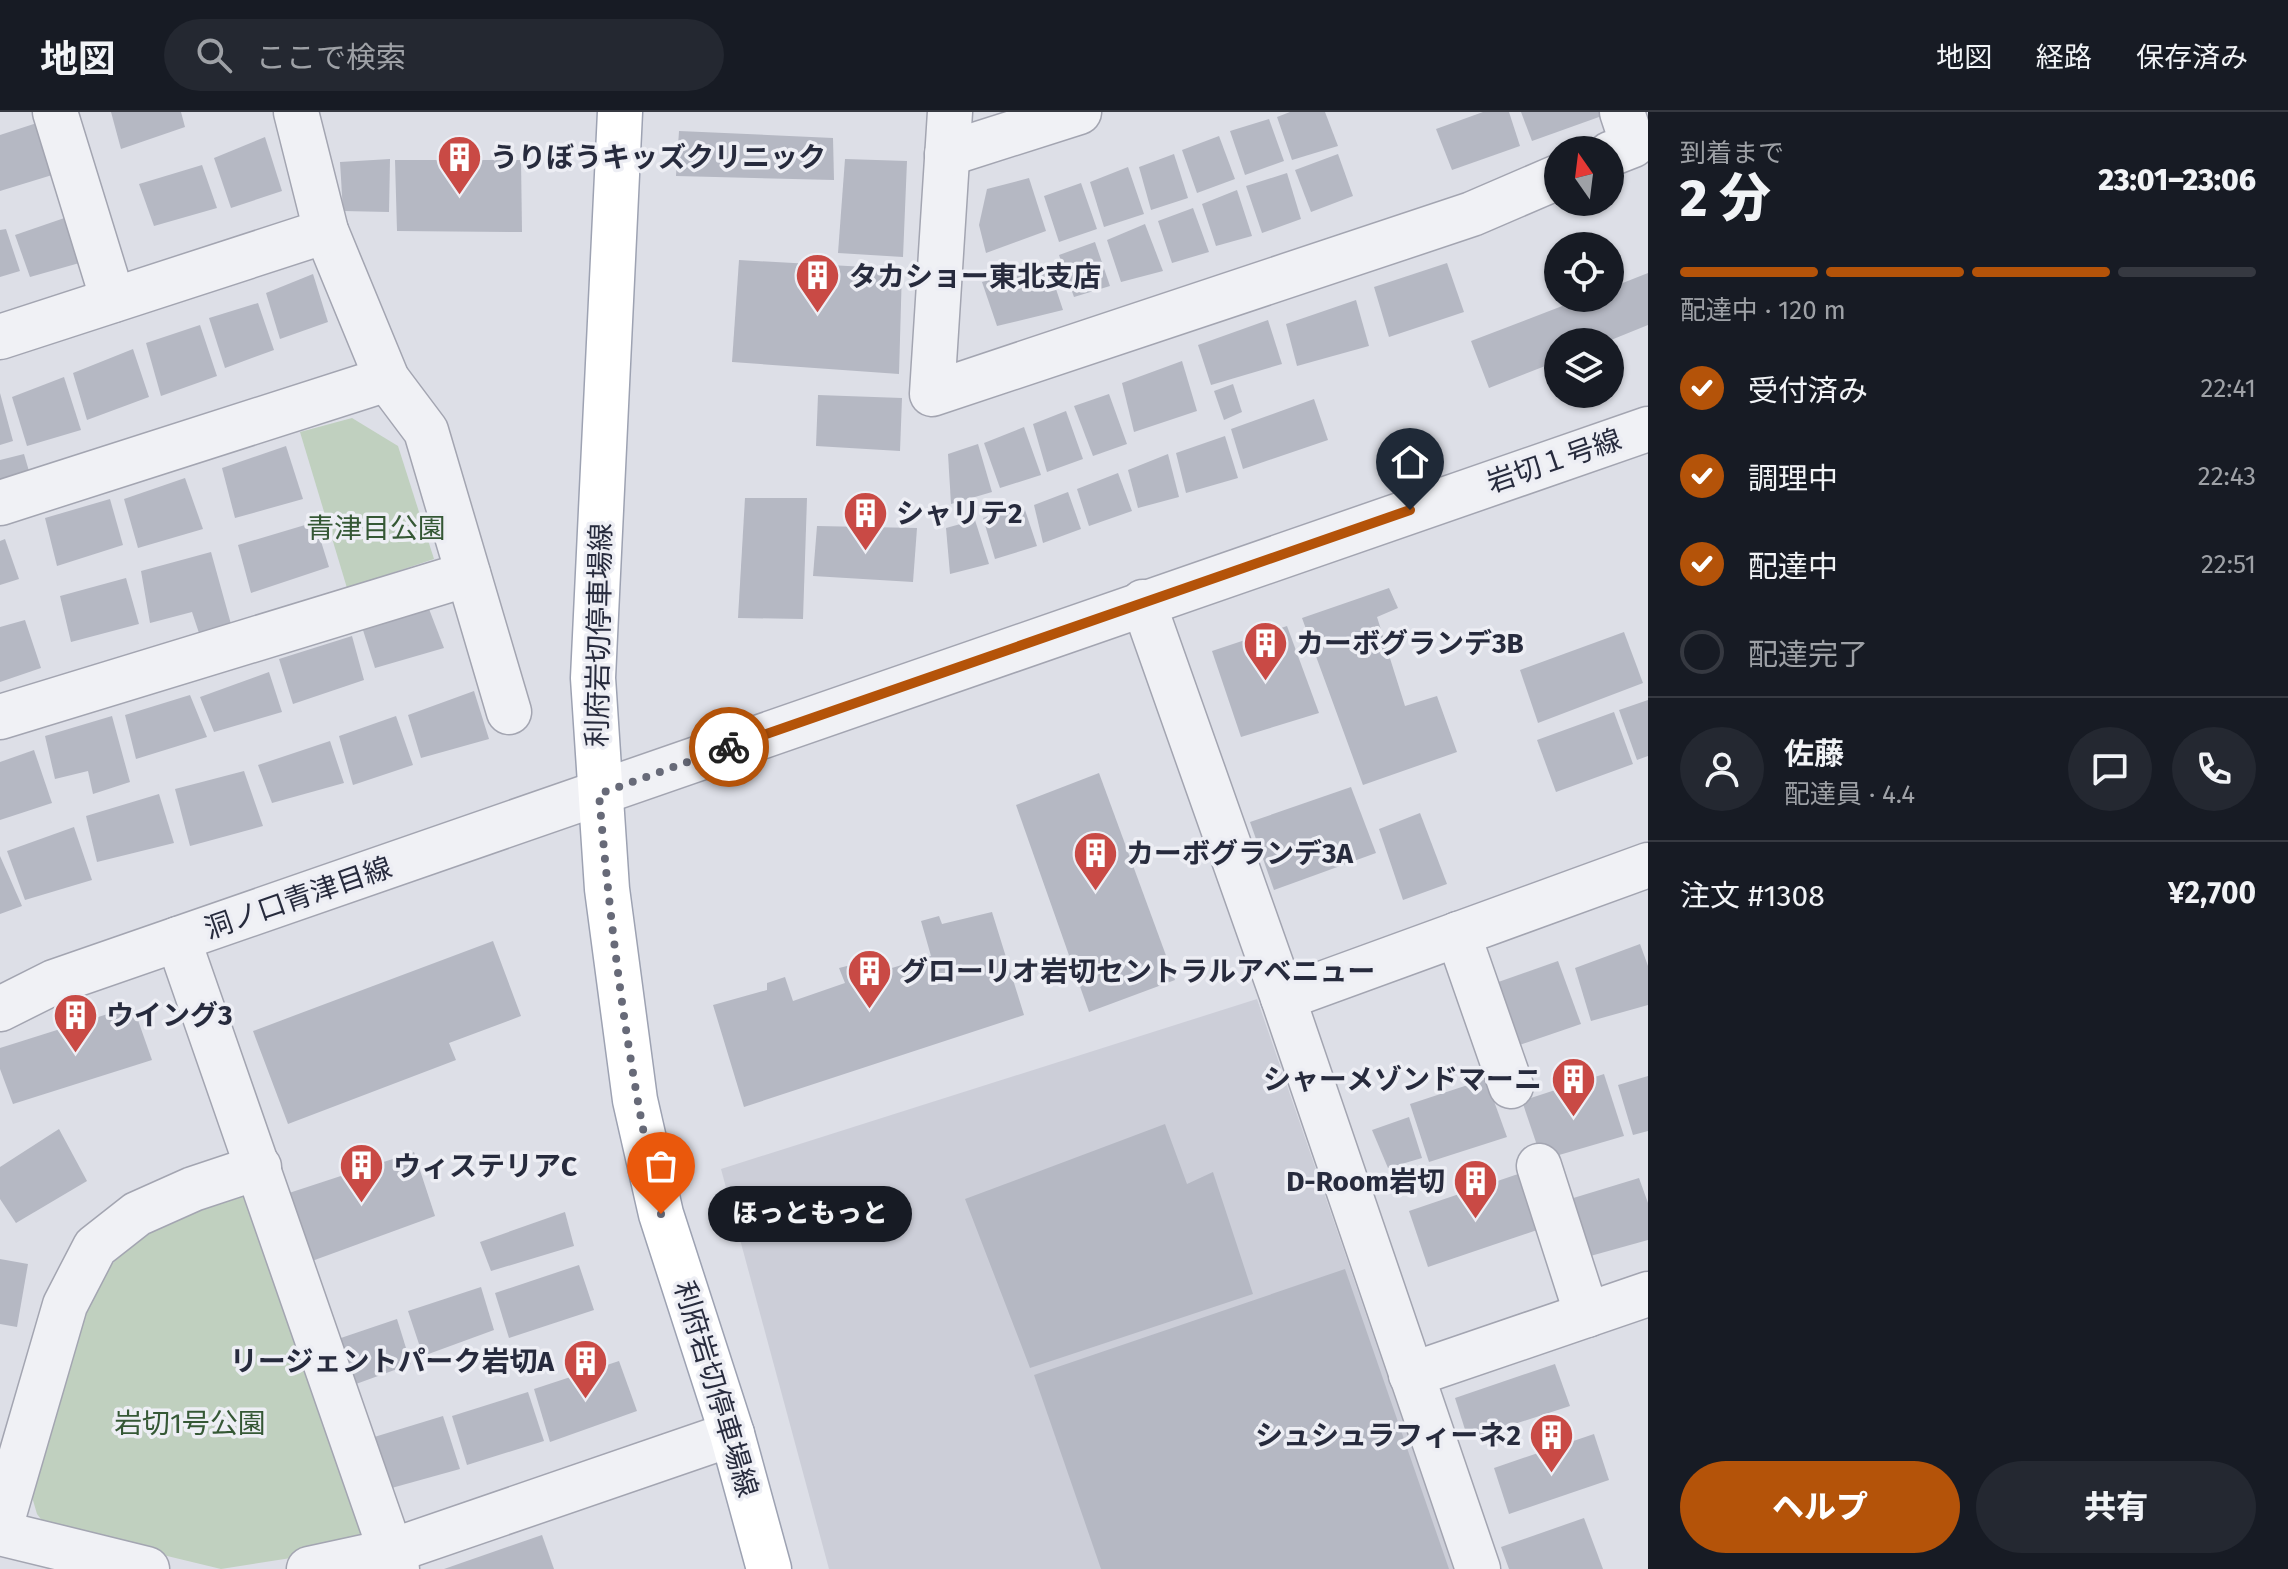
<!DOCTYPE html>
<html lang="ja">
<meta charset="utf-8">
<style>
:root{--surface:#171b24;--page:#242831;--text:#f1f3f6;--muted:#9ea1a6;--line:#363941;--accent:#b45309}
body{margin:0;font-family:"Fira Sans","Noto Sans JP",sans-serif;background:var(--page);color:var(--text);height:100vh;display:flex;flex-direction:column;font-size:30px;white-space:nowrap}
*{box-sizing:border-box;margin:0}
p{font-size:26px;color:var(--muted)}
.icon{flex:none;width:44px;height:44px;fill:none;stroke:currentColor;stroke-width:2;stroke-linecap:round;stroke-linejoin:round}
.map{position:relative;flex:1;overflow:hidden}
.panel{display:flex;flex-direction:column;background:var(--surface);width:640px}
.panel>*{flex:none}
.needle{width:52px;rotate:346deg}
.tools{position:absolute;left:1544px;top:24px;display:grid;gap:16px}
.tools a{display:grid;place-items:center;width:80px;height:80px;border-radius:50%;background:var(--surface);box-shadow:0 2px 6px #0004;font-size:40px}
.pin{position:absolute;display:grid;place-items:center;width:68px;height:68px;color:#fff;margin:-82px -34px;border-radius:50% 50% 50% 0;rotate:-45deg;box-shadow:0 0 8px #0007}
.pin .icon{rotate:45deg}
.courier{position:absolute;display:grid;place-items:center;width:80px;height:80px;margin:-40px;border:6px solid #b45309;border-radius:50%;background:#fff;color:#222;box-shadow:0 2px 10px #0007}
.bubble{position:absolute;height:56px;border-radius:28px;background:var(--surface);box-shadow:0 2px 6px #0004;font-size:26px;font-weight:800;line-height:56px;text-align:center}
.summary em{font-style:normal;font-weight:800}
.summary div{display:flex;flex-direction:column-reverse}
.summary{display:flex;align-items:center;justify-content:space-between;height:136px;padding:0 32px}
h1{font-size:52px;font-weight:800;line-height:60px}
.bar{display:grid;grid-template-columns:repeat(4,1fr);gap:12px 8px;align-content:center;height:96px;padding:0 32px}
.bar i{height:10px;border-radius:6px;background:var(--line)}
.bar .on{background:var(--accent)}
.bar p{grid-column:span 4}
.line{display:flex;align-items:center;gap:20px;padding:0 32px;border-top:2px solid var(--line)}
.line div{flex:1}
.round{display:grid;place-items:center;flex:none;width:84px;height:84px;border-radius:42px;background:var(--page)}
ol{padding:0 32px;list-style:none}
li{display:flex;align-items:center;gap:24px;height:88px}
li p{margin-inline-start:auto}
li .icon{padding:8px;border-radius:50%;background:var(--accent);color:#fff;stroke-width:4}
li:last-child{color:var(--muted)}
li i{width:44px;height:44px;border:4px solid var(--line);border-radius:50%}
.button{display:flex;gap:16px;margin-top:auto;padding:16px 32px}
.button a{flex:1;height:92px;border-radius:48px;background:var(--accent);color:#fff;font-size:32px;font-weight:800;line-height:92px;text-align:center}
.button a+a{background:var(--page);color:var(--text)}
header{display:flex;align-items:center;gap:48px;box-sizing:border-box;height:112px;padding:0 40px;background:var(--surface);border-bottom:2px solid var(--line)}
header strong{font-size:38px}
nav{display:flex;gap:44px;margin-inline-start:auto;font-size:28px}
.search{width:560px;height:72px;background:var(--page);display:flex;align-items:center;gap:20px;box-sizing:border-box;padding:0 28px;border-radius:44px;color:var(--muted);font-size:30px}
main{display:flex;flex:1;min-height:0}
.map>svg:first-child{display:block}
.built{fill:#ccced8}
.green{fill:#c0d0bf}
.building{fill:#b5b8c3}
.lines{fill:none;stroke-linecap:round;stroke-linejoin:round}
.minor-casing{stroke:#a3a5b1;stroke-width:47}
.major-casing{stroke:#9da2b2;stroke-width:47}
.minor{stroke:#f0f1f5;stroke-width:44}
.major{stroke:#fff;stroke-width:44}
.done{stroke:#676a78;stroke-width:8;stroke-dasharray:0 14.4}
.route{stroke:#b45309;stroke-width:10}
.labels{text-anchor:middle;dominant-baseline:central;stroke-width:7;stroke-linejoin:round;paint-order:stroke}
.poi-label{font-size:28px;font-weight:bold;fill:#272b3d;stroke:#edeef4;text-anchor:start}
.street-label{font-size:28px;fill:#272b3d;stroke:#edeef4}
.park-label{font-size:28px;fill:#355835;stroke:#edeef4}
</style>
<header>
<strong>地図</strong>
<div class="search"><svg class="icon" aria-label="search" viewBox="0 0 24 24"><circle cx="10" cy="10" r="6"/><path d="M15 15l6 6"/></svg>ここで検索</div>
<nav><a>地図</a><a>経路</a><a>保存済み</a></nav>
</header>
<main>
<div class="map">
<svg width="1648" height="1457" viewBox="0 0 1648 1457">
<rect width="100%" height="100%" fill="#dddfe7"/>
<!-- built -->
<polygon class="built" points="1257,887 1454,1457 829,1457 721,1057"/>
<!-- green -->
<g class="green">
<polygon points="352,306 398,334 434,447 347,476 300,320"/>
<path d="M 250,1081 L 371,1420 L 355,1436 L 221,1457 L 47,1415 L 37,1402 L 30,1378 C 56,1287 70,1163 158,1112 C 185,1096 220,1090 250,1081 Z"/>
</g>
<!-- building -->
<g class="building">
<polygon points="111,0 181,0 185,15 121,37"/>
<polygon points="1290,0 1325,0 1338,34 1292,48 1277,5"/>
<polygon points="1483,0 1509,0 1520,34 1452,58 1436,17"/>
<polygon points="1521,0 1613,0 1532,29"/>
<polygon points="1269,7 1284,49 1245,63 1230,19"/>
<polygon points="46,8 62,60 0,79 0,23"/>
<polygon points="679,19 833,26 834,68 676,64"/>
<polygon points="1219,24 1235,67 1197,81 1182,38"/>
<polygon points="265,25 282,79 231,96 214,46"/>
<polygon points="1174,42 1188,86 1151,98 1139,55"/>
<polygon points="1338,42 1353,84 1311,100 1295,58"/>
<polygon points="390,47 389,100 343,99 340,50"/>
<polygon points="845,47 907,49 903,145 838,141"/>
<polygon points="395,48 521,48 522,120 397,119"/>
<polygon points="202,53 217,96 154,114 139,72"/>
<polygon points="1128,55 1144,102 1104,115 1090,70"/>
<polygon points="1287,61 1301,107 1262,121 1246,74"/>
<polygon points="1029,66 1046,119 986,141 979,113 987,77"/>
<polygon points="1081,71 1097,117 1059,130 1044,84"/>
<polygon points="1237,78 1252,124 1216,134 1202,92"/>
<polygon points="1193,96 1209,140 1172,151 1158,109"/>
<polygon points="76,102 90,148 30,165 15,123"/>
<polygon points="1145,112 1163,159 1121,170 1107,128"/>
<polygon points="6,117 20,159 0,165 0,118"/>
<polygon points="1095,130 1110,174 1074,185 1059,143"/>
<polygon points="739,148 902,157 899,262 732,250"/>
<polygon points="1447,151 1464,200 1389,225 1374,175"/>
<polygon points="1048,153 1063,198 997,214 982,170"/>
<polygon points="1648,161 1648,213 1606,230 1558,230 1558,249 1489,276 1471,229 1583,186 1610,186 1610,176"/>
<polygon points="313,162 328,210 280,227 266,181"/>
<polygon points="1356,188 1369,234 1297,254 1286,212"/>
<polygon points="258,191 274,238 225,256 209,206"/>
<polygon points="1268,208 1282,252 1211,273 1198,233"/>
<polygon points="200,213 217,264 161,284 146,231"/>
<polygon points="133,237 149,285 87,308 73,261"/>
<polygon points="1182,249 1197,299 1134,320 1122,271"/>
<polygon points="64,265 81,318 27,334 12,285"/>
<polygon points="1233,272 1242,300 1224,308 1214,279"/>
<polygon points="0,281 13,329 0,333"/>
<polygon points="1109,282 1127,332 1093,344 1074,294"/>
<polygon points="818,283 902,286 900,339 816,334"/>
<polygon points="1314,287 1328,328 1243,357 1231,317"/>
<polygon points="1066,299 1083,347 1047,360 1033,312"/>
<polygon points="1024,315 1041,363 1000,376 984,331"/>
<polygon points="1225,324 1238,366 1186,381 1176,341"/>
<polygon points="978,332 992,380 951,392 948,342"/>
<polygon points="286,334 303,387 235,406 222,356"/>
<polygon points="24,342 31,366 0,376 0,348"/>
<polygon points="1168,342 1179,385 1138,396 1128,358"/>
<polygon points="1118,361 1132,399 1089,414 1077,377"/>
<polygon points="185,366 203,417 138,436 124,387"/>
<polygon points="1068,380 1081,417 1043,431 1034,393"/>
<polygon points="745,386 807,386 803,507 738,506"/>
<polygon points="110,387 123,433 57,454 45,406"/>
<polygon points="1023,392 1037,434 995,447 983,406"/>
<polygon points="975,408 989,452 950,462 946,416"/>
<polygon points="315,410 329,455 251,481 238,433"/>
<polygon points="817,414 917,416 913,470 813,464"/>
<polygon points="5,427 19,467 0,473 0,429"/>
<polygon points="211,440 231,512 199,521 192,500 150,511 141,459"/>
<polygon points="126,466 139,512 71,530 60,484"/>
<polygon points="1389,476 1398,496 1377,505 1405,594 1437,584 1457,640 1363,673 1302,506"/>
<polygon points="429,497 444,536 375,556 363,518"/>
<polygon points="25,508 41,556 0,570 0,515"/>
<polygon points="1287,514 1319,601 1241,625 1212,539"/>
<polygon points="1624,520 1643,571 1538,611 1520,558"/>
<polygon points="352,524 364,568 293,592 279,547"/>
<polygon points="269,560 282,600 214,620 200,585"/>
<polygon points="474,579 489,627 421,646 408,603"/>
<polygon points="190,583 207,625 136,647 125,603"/>
<polygon points="1648,588 1648,644 1637,648 1619,598"/>
<polygon points="1614,600 1633,652 1556,680 1537,628"/>
<polygon points="112,604 130,670 93,682 88,659 55,667 45,624"/>
<polygon points="396,604 413,653 353,673 339,624"/>
<polygon points="330,629 344,671 272,691 258,653"/>
<polygon points="34,638 52,691 0,708 0,650"/>
<polygon points="244,659 263,714 190,734 175,677"/>
<polygon points="1099,661 1175,868 1089,900 1016,693"/>
<polygon points="1351,675 1376,741 1274,778 1250,710"/>
<polygon points="159,682 174,731 97,750 86,704"/>
<polygon points="1420,701 1447,772 1403,788 1379,717"/>
<polygon points="74,715 92,768 25,788 7,739"/>
<polygon points="0,744 22,794 0,802"/>
<polygon points="992,800 1024,903 744,995 713,893 767,878 767,871 785,865 793,889 845,871 839,856 851,853 856,867 931,844 921,809 939,804 942,812"/>
<polygon points="493,829 521,904 449,931 456,948 288,1012 253,919"/>
<polygon points="1640,832 1648,854 1648,893 1591,909 1575,856"/>
<polygon points="1558,849 1581,912 1508,937 1487,874"/>
<polygon points="133,894 152,948 13,992 0,957 0,936"/>
<polygon points="1604,962 1624,1024 1542,1048 1522,989"/>
<polygon points="1648,964 1648,1019 1633,1023 1618,973"/>
<polygon points="1486,967 1507,1025 1429,1050 1410,992"/>
<polygon points="1409,1005 1422,1046 1388,1056 1372,1018"/>
<polygon points="1165,1012 1187,1072 1213,1060 1253,1182 1030,1256 965,1087"/>
<polygon points="59,1017 87,1069 16,1111 0,1087 0,1055"/>
<polygon points="414,1040 435,1104 312,1149 289,1081"/>
<polygon points="1524,1060 1543,1116 1428,1155 1409,1099"/>
<polygon points="1639,1066 1648,1091 1648,1128 1576,1148 1557,1091"/>
<polygon points="565,1100 574,1134 491,1159 480,1130"/>
<polygon points="0,1147 28,1152 17,1215 0,1212"/>
<polygon points="579,1153 594,1198 509,1226 495,1181"/>
<polygon points="1345,1157 1449,1457 1101,1457 1034,1263"/>
<polygon points="481,1175 494,1218 423,1244 408,1199"/>
<polygon points="397,1207 411,1252 345,1276 329,1230"/>
<polygon points="619,1249 637,1299 550,1330 534,1277"/>
<polygon points="1555,1252 1570,1294 1468,1327 1455,1286"/>
<polygon points="528,1280 544,1329 467,1353 452,1304"/>
<polygon points="443,1304 460,1357 388,1377 371,1326"/>
<polygon points="1594,1322 1609,1368 1509,1402 1494,1356"/>
<polygon points="1584,1406 1603,1457 1509,1457 1501,1435"/>
<polygon points="542,1423 554,1457 444,1457"/>
</g>
<g class="lines">
<defs>
<g id="minor">
<polyline points="55,0 113,188"/>
<polyline points="296,0 326,119 387,267 426,319 509,600"/>
<polyline points="950,0 932,282 1472,102 1558,65"/>
<polyline points="947,42 1079,0"/>
<polyline points="1610,42 1633,33 1622,0"/>
<polyline points="0,225 326,119"/>
<polyline points="0,391 387,267"/>
<polyline points="1143,490 1283,886 1478,1457"/>
<polyline points="0,605 468,462"/>
<polyline points="1458,822 1511,974"/>
<polyline points="178,827 397,1457"/>
<polyline points="1283,886 1648,753"/>
<polyline points="0,897 54,870 1648,317"/>
<polyline points="1539,1054 1587,1203"/>
<polyline points="1411,1263 1648,1182"/>
<polyline points="0,1416 65,1193 95,1135 137,1102 193,1077 259,1055"/>
<polyline points="0,1421 147,1457"/>
<polyline points="309,1457 392,1439 732,1322"/>
</g>
<polyline id="major" points="620,0 593,566 607,777 635,988 661,1102 732,1322 769,1457"/>
</defs>
<!-- minor casing -->
<use href="#minor" class="minor-casing"/>
<!-- major casing -->
<use href="#major" class="major-casing"/>
<!-- minor -->
<use href="#minor" class="minor"/>
<!-- major -->
<use href="#major" class="major"/>
</g>
<g class="lines">
<!-- done -->
<path class="done" d="M 661,1102 C 629,964 611,824 599,682 L 729,635"/>
<!-- route -->
<polyline class="route" points="729,635 1410,398"/>
</g>
<!-- icons -->
<defs>
<symbol id="building-pin" viewBox="-11 -11 22 30"><path d="M0 17L-7.5 6A9.5 9.5 0 1 1 7.5 6Z" fill="#c94a45" stroke="#edeef4"/><path d="M-4-6H4V6H1V3H-1V6H-4ZM-2.5-4.3h1.7v1.8h-1.7ZM.8-4.3h1.7v1.8H.8ZM-2.5-1h1.7V.8h-1.7ZM.8-1h1.7V.8H.8Z" fill="#fff"/></symbol>
</defs>
<g fill-rule="evenodd">
<use href="#building-pin" x="434" y="20" width="51" height="69"/>
<use href="#building-pin" x="792" y="138" width="51" height="69"/>
<use href="#building-pin" x="840" y="376" width="51" height="69"/>
<use href="#building-pin" x="1240" y="506" width="51" height="69"/>
<use href="#building-pin" x="1070" y="716" width="51" height="69"/>
<use href="#building-pin" x="844" y="834" width="51" height="69"/>
<use href="#building-pin" x="50" y="878" width="51" height="69"/>
<use href="#building-pin" x="1548" y="942" width="51" height="69"/>
<use href="#building-pin" x="336" y="1028" width="51" height="69"/>
<use href="#building-pin" x="1450" y="1044" width="51" height="69"/>
<use href="#building-pin" x="560" y="1224" width="51" height="69"/>
<use href="#building-pin" x="1526" y="1298" width="51" height="69"/>
</g>
<g class="labels">
<!-- poi labels -->
<g class="poi-label">
<text x="490" y="45">うりぼうキッズクリニック</text>
<text x="849" y="164">タカショー東北支店</text>
<text x="896" y="401">シャリテ2</text>
<text x="1296" y="531">カーボグランデ3B</text>
<text x="1126" y="741">カーボグランデ3A</text>
<text x="900" y="859">グローリオ岩切セントラルアベニュー</text>
<text x="106" y="903">ウイング3</text>
<text x="1542" y="967" text-anchor="end">シャーメゾンドマーニ</text>
<text x="393" y="1054">ウィステリアC</text>
<text x="1445" y="1069" text-anchor="end">D-Room岩切</text>
<text x="554" y="1249" text-anchor="end">リージェントパーク岩切A</text>
<text x="1521" y="1323" text-anchor="end">シュシュラフィーネ2</text>
</g>
<!-- street labels -->
<g class="street-label">
<text transform="translate(1554 349) rotate(-19)">岩切１号線</text>
<text transform="translate(599 523) rotate(-89)">利府岩切停車場線</text>
<text transform="translate(298 786) rotate(-19)">洞ノ口青津目線</text>
<text transform="translate(716 1277) rotate(73)">利府岩切停車場線</text>
</g>
<!-- park labels -->
<g class="park-label">
<text x="376" y="416">青津目公園</text>
<text x="190" y="1311">岩切1号公園</text>
</g>
</g>
</svg>
<div class="tools">
<a><svg class="needle" viewBox="-14 -14 28 28"><path d="M0-13l5 13h-10z" fill="#e53935"/><path d="M0 13l5-13h-10z" fill="#9ea1a6"/></svg></a>
<a><svg class="icon" aria-label="locate" viewBox="0 0 24 24"><circle cx="12" cy="12" r="6"/><path d="M12 2v4M12 18v4M2 12h4M18 12h4"/></svg></a>
<a><svg class="icon" aria-label="layers" viewBox="0 0 24 24"><path d="M12 4l9 5-9 5-9-5zM3 14l9 5 9-5"/></svg></a>
</div>
<div class="pin" style="left:661px;top:1102px;background:#ea580c"><svg class="icon" aria-label="bag" viewBox="0 0 24 24"><path d="M5 8h14l-1 12H6zM9 8a3 3 0 0 1 6 0"/></svg></div>
<div class="pin" style="left:1410px;top:398px;background:#1f2937"><svg class="icon" aria-label="home" viewBox="0 0 24 24"><path d="M3 11l9-7 9 7M6 9v11h12V9"/></svg></div>
<div class="courier" style="left:729px;top:635px"><svg class="icon" aria-label="bike" viewBox="0 0 24 24"><circle cx="6" cy="16" r="4"/><circle cx="18" cy="16" r="4"/><path d="M6 16l4-8h5l3 8M10 8l3 8H6M13 5h3"/></svg></div>
<div class="bubble" style="left:708px;top:1074px;width:204px">ほっともっと</div>
</div>
<section class="panel">
<div class="summary"><div><h1>2 分</h1><p>到着まで</p></div><em>23:01–23:06</em></div>
<div class="bar"><i class="on"></i><i class="on"></i><i class="on"></i><i></i><p>配達中 · 120 m</p></div>
<ol>
<li><svg class="icon" aria-label="check" viewBox="0 0 24 24"><path d="M5 12l5 5 9-10"/></svg>受付済み<p>22:41</p></li>
<li><svg class="icon" aria-label="check" viewBox="0 0 24 24"><path d="M5 12l5 5 9-10"/></svg>調理中<p>22:43</p></li>
<li><svg class="icon" aria-label="check" viewBox="0 0 24 24"><path d="M5 12l5 5 9-10"/></svg>配達中<p>22:51</p></li>
<li><i></i>配達完了</li>
</ol>
<div class="line" style="height:144px"><a class="round"><svg class="icon" aria-label="person" viewBox="0 0 24 24"><circle cx="12" cy="8" r="4"/><path d="M4 21q1-7 8-7t8 7"/></svg></a><div><b>佐藤</b><p>配達員 · 4.4</p></div><a class="round"><svg class="icon" aria-label="chat" viewBox="0 0 24 24"><path d="M4 5h16v11H9l-5 4z"/></svg></a><a class="round"><svg class="icon" aria-label="phone" viewBox="0 0 24 24"><path d="M5 4h4l2 5-3 2q2 4 5 5l2-3 5 2v4C11 20 4 13 5 4z"/></svg></a></div>
<div class="line" style="height:104px"><div>注文 #1308</div><b>¥2,700</b></div>
<div class="button"><a>ヘルプ</a><a>共有</a></div>
</section>
</main>
